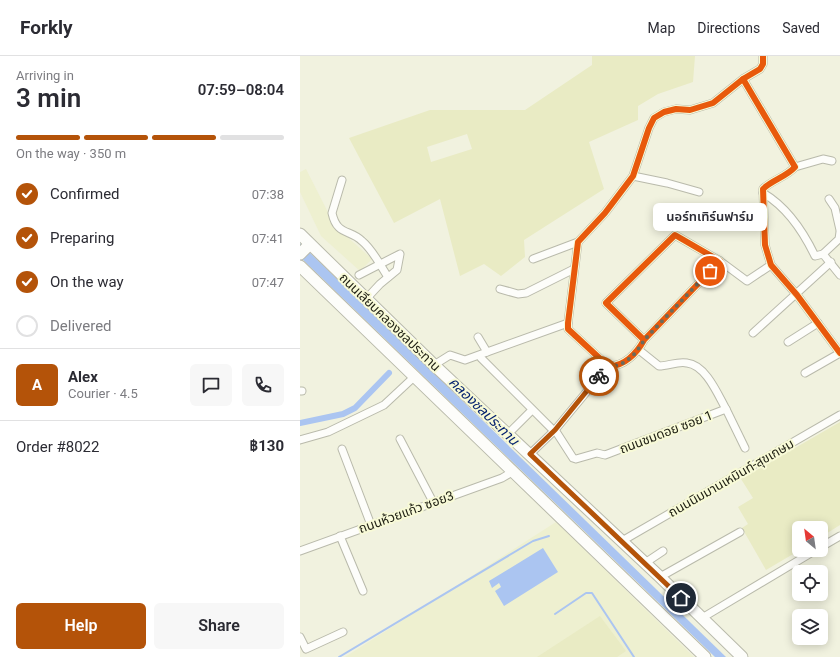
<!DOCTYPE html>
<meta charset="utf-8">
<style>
:root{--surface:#fff;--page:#f7f7f7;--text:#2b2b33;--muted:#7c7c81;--line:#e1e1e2;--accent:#b45309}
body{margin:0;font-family:Roboto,"Noto Sans Thai",sans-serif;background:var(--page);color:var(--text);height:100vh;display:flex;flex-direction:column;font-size:15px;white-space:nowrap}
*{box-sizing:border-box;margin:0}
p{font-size:13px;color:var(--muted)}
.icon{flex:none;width:22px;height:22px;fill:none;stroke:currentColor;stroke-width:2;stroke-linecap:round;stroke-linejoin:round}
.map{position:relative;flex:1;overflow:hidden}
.panel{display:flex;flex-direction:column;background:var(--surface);width:300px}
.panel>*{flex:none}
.needle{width:26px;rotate:331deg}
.buttons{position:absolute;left:492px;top:465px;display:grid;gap:8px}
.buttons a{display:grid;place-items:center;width:36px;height:36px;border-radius:6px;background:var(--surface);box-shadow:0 2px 10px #0003;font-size:20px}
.pin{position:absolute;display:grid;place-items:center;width:34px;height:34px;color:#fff;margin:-17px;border:2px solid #fff;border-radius:50%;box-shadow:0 1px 4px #0007}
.courier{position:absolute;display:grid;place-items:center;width:40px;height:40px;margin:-20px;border:3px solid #b45309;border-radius:50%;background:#fff;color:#222;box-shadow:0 1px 5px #0007}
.bubble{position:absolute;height:28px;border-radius:6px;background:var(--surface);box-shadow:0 2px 10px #0003;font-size:13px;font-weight:600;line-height:28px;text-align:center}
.overview em{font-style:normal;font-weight:600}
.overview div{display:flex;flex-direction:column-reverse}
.overview{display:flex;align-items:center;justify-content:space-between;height:68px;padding:0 16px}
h1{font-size:26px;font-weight:600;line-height:30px}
.bar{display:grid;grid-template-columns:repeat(4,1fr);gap:6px 4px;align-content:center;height:48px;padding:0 16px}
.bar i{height:5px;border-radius:3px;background:var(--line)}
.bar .active{background:var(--accent)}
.bar p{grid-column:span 4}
.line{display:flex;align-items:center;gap:10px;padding:0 16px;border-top:1px solid var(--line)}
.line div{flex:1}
.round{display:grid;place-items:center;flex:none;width:42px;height:42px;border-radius:6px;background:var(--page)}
ol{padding:0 16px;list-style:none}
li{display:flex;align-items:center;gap:12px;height:44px}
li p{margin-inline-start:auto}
li .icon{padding:4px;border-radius:50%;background:var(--accent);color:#fff;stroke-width:4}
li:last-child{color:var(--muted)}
li i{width:22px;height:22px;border:2px solid var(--line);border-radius:50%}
.cta{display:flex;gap:8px;margin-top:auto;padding:8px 16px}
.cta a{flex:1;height:46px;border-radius:6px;background:var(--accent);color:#fff;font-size:16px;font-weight:600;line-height:46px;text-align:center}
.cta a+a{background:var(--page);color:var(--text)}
header{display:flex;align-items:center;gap:24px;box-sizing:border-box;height:56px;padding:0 20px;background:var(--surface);border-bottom:1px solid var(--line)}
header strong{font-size:19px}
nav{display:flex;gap:22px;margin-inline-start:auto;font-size:14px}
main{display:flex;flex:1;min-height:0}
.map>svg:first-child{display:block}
.built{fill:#eef0d0}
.green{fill:#e9ebc4;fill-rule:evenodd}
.water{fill:#abc5f1}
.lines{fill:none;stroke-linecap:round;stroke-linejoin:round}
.stream{stroke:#abc5f1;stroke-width:2}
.canal{stroke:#abc5f1;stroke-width:6}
.minor-casing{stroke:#b9baab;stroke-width:9}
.primary-casing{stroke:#b9baab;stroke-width:13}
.minor{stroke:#fdfdfa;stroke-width:7}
.primary{stroke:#fdfdfa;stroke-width:11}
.cycleway-casing{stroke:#f8fad7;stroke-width:8}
.cycleway{stroke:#e8590c;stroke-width:6}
.done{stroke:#6a6b5c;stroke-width:4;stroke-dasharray:0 7.2}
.route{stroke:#b45309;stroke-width:5}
.labels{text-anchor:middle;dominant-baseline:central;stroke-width:4;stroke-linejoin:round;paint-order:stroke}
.street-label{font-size:13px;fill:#222316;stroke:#f8fad7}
.water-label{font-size:14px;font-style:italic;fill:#001e6d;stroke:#f8fad7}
</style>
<header>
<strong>Forkly</strong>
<nav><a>Map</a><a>Directions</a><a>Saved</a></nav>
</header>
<main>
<section class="panel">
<div class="overview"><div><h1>3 min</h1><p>Arriving in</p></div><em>07:59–08:04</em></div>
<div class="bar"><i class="active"></i><i class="active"></i><i class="active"></i><i></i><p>On the way · 350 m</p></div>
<ol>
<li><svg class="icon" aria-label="check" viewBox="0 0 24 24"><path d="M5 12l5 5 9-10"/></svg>Confirmed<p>07:38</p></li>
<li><svg class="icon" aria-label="check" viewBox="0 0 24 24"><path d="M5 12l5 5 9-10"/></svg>Preparing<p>07:41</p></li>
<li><svg class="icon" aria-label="check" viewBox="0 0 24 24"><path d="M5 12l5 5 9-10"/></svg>On the way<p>07:47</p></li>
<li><i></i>Delivered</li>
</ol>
<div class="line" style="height:72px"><b class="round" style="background:var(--accent);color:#fff">A</b><div><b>Alex</b><p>Courier · 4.5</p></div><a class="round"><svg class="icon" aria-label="chat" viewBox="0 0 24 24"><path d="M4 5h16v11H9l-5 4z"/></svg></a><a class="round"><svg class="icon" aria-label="phone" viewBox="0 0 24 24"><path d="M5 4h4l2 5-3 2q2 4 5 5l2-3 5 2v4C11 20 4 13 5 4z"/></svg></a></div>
<div class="line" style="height:52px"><div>Order #8022</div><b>฿130</b></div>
<div class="cta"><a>Help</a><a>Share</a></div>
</section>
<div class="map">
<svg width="540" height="601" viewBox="0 0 540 601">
<rect width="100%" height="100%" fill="#f1f2df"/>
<!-- built -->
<g class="built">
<polygon points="6,113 35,170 72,203 60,215 21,180 0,136 0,116"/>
<polygon points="256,466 394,601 45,601"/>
</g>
<!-- green -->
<g class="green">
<path d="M 292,0 L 395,0 L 393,26 L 358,38 L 338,50 L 338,64 L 289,86 L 304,133 L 224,184 L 225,201 L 201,220 L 184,208 L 160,220 L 140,143 L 94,167 L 49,82 L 130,54 L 225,54 L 292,9 ZM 167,78 L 172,93 L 131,106 L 127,91 Z"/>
<polygon points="540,366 540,469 521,481 521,472 499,472 500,494 466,514 442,472 448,468 438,451 453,442 441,423"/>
<polygon points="300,560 326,595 317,601 237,601"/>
</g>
<!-- water -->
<g class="water">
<polygon points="0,187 426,601 415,601 0,201"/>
<polygon points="243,492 258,516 204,550 195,535 201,531 199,527 192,532 189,525"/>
</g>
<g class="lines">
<!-- stream -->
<g class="stream">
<polyline points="255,558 286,537 292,537 334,601"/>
<polyline points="39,601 233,485 249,480"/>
</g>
<!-- canal -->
<polyline class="canal" points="0,367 43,358 55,352 89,317"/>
<defs>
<g id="minor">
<path d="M 443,23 L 495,111 C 486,121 472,124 463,133 L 465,189 L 471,209 L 497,239 L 540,297"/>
<polyline points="495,111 523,103 532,105"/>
<polyline points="333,120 367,127 399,136"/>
<path d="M 42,124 L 32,157 C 37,180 50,173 62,185 C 73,194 80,209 88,221"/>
<path d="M 463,137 C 487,151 503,175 515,200 L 523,198 L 540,219"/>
<polyline points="529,143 535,152 540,174"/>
<polyline points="523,198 539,183 540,176"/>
<polyline points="233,203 278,186"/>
<polyline points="420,205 447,225 471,209"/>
<polyline points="59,219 100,198 97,214 80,228 66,243"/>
<polyline points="200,233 218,238 226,237 274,213"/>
<polyline points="453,277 531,206"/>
<polyline points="178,281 187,296"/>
<path d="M 344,284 L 420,205 L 375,179 L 306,247 L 344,284 C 337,297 324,311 308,310 L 268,273 L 268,267 L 278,186 L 305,157 L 333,120 L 349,72 L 354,62 L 364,56 L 376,53 L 390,54 L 413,47 L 443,23 L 460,13 L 463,8 L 463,0"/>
<polyline points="488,286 518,267"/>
<polyline points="181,302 251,372"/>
<polyline points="134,309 150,299 165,304 268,267"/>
<polyline points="505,317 540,297"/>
<polyline points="0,335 2,335"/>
<polyline points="426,353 445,392"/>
<path d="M 255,374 L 273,402 L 276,403 L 297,397 L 305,399 L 426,353 C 418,339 406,309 387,307 C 378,305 368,310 359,310 L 339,294"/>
<polyline points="208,378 232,354"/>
<polyline points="100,383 133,446"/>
<polyline points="0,384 28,376 84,349 114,321"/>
<polyline points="42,393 71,469"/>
<polyline points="230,398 255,374 308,310"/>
<polyline points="40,480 63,535"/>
<polyline points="322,485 540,359"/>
<polyline points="521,491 540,480"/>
<polyline points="0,495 202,422 212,416"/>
<polyline points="345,507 363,495"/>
<polyline points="360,521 440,476"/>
<polyline points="402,562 516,494"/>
<polyline points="0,581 6,593 43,576"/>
</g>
<g id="primary">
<polyline points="0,178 134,309 360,521 442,601"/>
<polyline points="0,198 9,189"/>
<polyline points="0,210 405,601"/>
</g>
</defs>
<!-- minor casing -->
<use href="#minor" class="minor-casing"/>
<!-- primary casing -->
<use href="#primary" class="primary-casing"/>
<!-- minor -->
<use href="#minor" class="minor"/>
<!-- primary -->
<use href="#primary" class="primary"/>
<defs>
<g id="cycleway">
<path d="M 443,23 L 495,111 C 486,121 472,124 463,133 L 465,189 L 471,209 L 497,239 L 540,297"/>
<path d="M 344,284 L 420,205 L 375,179 L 306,247 L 344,284 C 337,297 324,311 308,310 L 268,273 L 268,267 L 278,186 L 305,157 L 333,120 L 349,72 L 354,62 L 364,56 L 376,53 L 390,54 L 413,47 L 443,23 L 460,13 L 463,8 L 463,0"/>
</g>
</defs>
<!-- cycleway casing -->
<use href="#cycleway" class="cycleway-casing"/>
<!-- cycleway -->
<use href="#cycleway" class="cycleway"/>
</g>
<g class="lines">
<!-- done -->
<path class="done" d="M 299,320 L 308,310 C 324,312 337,297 344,284 L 410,215"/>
<!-- route -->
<polyline class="route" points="299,320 255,374 230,398 381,542"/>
</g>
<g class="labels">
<!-- street labels -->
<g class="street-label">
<text transform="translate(90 266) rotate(44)">ถนนเลียบคลองชลประทาน</text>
<text transform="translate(366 376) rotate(-21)">ถนนชมดอย ซอย 1</text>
<text transform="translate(431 422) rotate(-30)">ถนนนิมมานเหมินท์-สุขเกษม</text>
<text transform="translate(106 456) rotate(-20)">ถนนห้วยแก้ว ซอย3</text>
</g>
<!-- water labels -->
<g class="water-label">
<text transform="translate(184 355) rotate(44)">คลองชลประทาน</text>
</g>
</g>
</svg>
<div class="buttons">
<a><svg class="needle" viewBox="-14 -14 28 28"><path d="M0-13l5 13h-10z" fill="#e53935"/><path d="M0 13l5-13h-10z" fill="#7c7c81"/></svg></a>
<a><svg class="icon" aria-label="locate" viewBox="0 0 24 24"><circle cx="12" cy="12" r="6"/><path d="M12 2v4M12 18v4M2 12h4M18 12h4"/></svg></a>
<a><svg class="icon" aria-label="layers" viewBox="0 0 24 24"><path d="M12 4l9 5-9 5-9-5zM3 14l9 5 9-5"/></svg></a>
</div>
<div class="pin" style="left:410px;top:215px;background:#ea580c"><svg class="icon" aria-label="bag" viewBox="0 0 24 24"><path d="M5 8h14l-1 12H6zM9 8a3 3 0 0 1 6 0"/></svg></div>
<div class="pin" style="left:381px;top:542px;background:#1f2937"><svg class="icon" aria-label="home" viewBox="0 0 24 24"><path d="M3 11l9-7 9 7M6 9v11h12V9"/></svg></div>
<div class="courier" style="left:299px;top:320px"><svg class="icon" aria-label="bike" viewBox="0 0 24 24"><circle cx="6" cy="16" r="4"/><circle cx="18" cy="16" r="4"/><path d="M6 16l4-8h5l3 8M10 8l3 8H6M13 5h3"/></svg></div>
<div class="bubble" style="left:353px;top:147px;width:114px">นอร์ทเทิร์นฟาร์ม</div>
</div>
</main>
